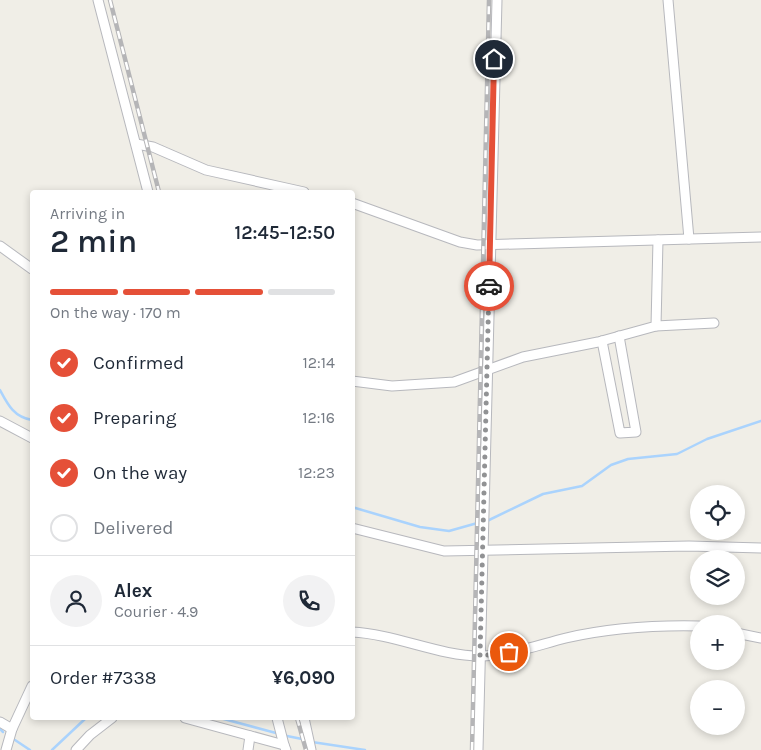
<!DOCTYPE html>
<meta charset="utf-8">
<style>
:root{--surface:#fff;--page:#f2f2f3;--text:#1f2937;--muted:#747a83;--line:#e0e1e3;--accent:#e55038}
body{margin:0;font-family:Karla,sans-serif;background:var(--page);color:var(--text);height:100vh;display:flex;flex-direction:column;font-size:19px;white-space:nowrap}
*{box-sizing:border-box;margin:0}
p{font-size:16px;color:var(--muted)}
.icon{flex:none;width:28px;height:28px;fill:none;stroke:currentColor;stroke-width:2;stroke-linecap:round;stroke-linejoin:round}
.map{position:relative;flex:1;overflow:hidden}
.details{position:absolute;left:30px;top:190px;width:325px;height:530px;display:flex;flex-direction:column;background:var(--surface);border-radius:5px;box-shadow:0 2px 8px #0003}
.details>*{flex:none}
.tools{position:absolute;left:690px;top:485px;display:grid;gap:10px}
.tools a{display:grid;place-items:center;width:55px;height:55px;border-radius:50%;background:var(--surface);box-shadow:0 2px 8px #0003;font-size:25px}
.pin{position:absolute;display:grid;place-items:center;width:42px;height:42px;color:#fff;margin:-21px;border:2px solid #fff;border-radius:50%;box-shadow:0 1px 5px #0007}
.courier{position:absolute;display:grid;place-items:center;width:50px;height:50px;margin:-25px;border:4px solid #e55038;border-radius:50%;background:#fff;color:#222;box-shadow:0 1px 6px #0007}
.overview em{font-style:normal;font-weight:600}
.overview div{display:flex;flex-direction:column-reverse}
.overview{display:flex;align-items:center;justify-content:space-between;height:85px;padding:0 20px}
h1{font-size:32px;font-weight:600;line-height:38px}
.bar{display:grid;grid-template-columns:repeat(4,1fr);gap:8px 5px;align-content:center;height:60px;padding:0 20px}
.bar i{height:6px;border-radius:4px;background:var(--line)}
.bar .selected{background:var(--accent)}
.bar p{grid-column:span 4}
.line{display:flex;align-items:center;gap:12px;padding:0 20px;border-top:1px solid var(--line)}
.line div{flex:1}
.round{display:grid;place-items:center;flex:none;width:52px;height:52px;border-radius:26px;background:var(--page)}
ol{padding:0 20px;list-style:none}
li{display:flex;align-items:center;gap:15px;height:55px}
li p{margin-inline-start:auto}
li .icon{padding:5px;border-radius:50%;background:var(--accent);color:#fff;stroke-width:4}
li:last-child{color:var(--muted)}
li i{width:28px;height:28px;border:2px solid var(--line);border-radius:50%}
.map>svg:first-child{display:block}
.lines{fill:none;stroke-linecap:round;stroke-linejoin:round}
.stream{stroke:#aad3fd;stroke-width:2.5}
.minor-casing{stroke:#b7b8bd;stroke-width:11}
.minor{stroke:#fff;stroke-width:9}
.rail-casing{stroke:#b5b5b7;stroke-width:4.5}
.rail{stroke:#fff;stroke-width:2.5;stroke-dasharray:8;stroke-linecap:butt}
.done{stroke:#919294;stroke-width:5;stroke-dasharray:0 9}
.route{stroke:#e55038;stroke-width:6}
</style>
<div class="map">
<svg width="761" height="750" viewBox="0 0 761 750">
<rect width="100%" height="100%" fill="#f0eee7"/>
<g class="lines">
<!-- stream -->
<g class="stream">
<path d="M 0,390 C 8,405 14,417 32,420"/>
<polyline points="352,507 420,527 449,531 481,522"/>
<polyline points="487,521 543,494 582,486 611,465 628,459 677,454 707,439 761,421"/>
<polyline points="220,718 276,733"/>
<polyline points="0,729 3,732"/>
<polyline points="287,736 307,740"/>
<polyline points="15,740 30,750"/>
<polyline points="312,742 365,750"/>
<polyline points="52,750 86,718"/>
</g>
<defs>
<g id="minor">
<polyline points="98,0 148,192"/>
<polyline points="668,0 689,239"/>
<polyline points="136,144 153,147 206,170 304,192"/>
<polyline points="352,203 460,242 477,245 761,237"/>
<polyline points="0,246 32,269"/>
<polyline points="656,326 714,323"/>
<polyline points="602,341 620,433 636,432 619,336"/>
<polyline points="352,381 392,386 454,382 523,357 598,342 656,326 658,240"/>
<polyline points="0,421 32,438"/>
<polyline points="352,528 444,551 689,546 761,548"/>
<path d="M 352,632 C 395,634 439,656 480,656 C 509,656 538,645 566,638 C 610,628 653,625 699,626"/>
<polyline points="736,633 761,638"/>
<polyline points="185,718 284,745 286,750"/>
<polyline points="277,718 284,745"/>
<polyline points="304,718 311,750"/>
<polyline points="0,722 12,729"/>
<polyline points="6,750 12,729 32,686"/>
<polyline points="76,750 90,735 112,718"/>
<polyline points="248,750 250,736"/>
<polyline points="478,750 497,0"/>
</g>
</defs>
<!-- minor casing -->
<use href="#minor" class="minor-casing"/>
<!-- minor -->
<use href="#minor" class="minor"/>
<defs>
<g id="rail">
<polyline points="110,0 159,192"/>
<polyline points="297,718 306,750"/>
<polyline points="472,750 489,0"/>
</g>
</defs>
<!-- rail casing -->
<use href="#rail" class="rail-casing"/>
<!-- rail -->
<use href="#rail" class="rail"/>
</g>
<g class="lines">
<!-- done -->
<polyline class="done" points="489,286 480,656 509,652"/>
<!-- route -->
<polyline class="route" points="489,286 494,59"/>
</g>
</svg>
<div class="tools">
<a><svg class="icon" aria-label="locate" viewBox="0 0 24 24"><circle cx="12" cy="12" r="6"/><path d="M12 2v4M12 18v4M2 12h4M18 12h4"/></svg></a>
<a><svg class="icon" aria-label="layers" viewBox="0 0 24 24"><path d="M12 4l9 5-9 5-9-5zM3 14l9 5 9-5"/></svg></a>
<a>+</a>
<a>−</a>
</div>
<div class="pin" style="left:509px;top:652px;background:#ea580c"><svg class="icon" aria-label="bag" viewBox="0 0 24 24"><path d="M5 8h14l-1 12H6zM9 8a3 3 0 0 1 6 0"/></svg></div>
<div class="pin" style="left:494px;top:59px;background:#1f2937"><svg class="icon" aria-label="home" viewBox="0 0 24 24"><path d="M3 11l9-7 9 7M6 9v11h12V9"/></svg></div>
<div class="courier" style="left:489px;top:286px"><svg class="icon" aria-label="car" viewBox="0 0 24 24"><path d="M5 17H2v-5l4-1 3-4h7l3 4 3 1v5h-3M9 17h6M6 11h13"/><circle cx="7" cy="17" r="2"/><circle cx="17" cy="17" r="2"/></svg></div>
<section class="details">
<div class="overview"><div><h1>2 min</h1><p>Arriving in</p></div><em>12:45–12:50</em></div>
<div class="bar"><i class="selected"></i><i class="selected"></i><i class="selected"></i><i></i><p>On the way · 170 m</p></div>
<ol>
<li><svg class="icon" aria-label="check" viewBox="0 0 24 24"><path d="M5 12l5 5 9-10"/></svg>Confirmed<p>12:14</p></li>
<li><svg class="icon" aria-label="check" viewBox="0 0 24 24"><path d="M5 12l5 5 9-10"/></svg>Preparing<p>12:16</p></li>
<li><svg class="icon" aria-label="check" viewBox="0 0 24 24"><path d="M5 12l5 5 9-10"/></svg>On the way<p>12:23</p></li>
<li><i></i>Delivered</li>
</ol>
<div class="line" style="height:90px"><a class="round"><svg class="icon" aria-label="person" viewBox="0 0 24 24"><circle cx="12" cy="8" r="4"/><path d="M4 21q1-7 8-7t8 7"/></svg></a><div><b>Alex</b><p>Courier · 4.9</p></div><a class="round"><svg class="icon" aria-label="phone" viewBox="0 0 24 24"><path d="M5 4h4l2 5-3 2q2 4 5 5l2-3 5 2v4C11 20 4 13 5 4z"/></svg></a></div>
<div class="line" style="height:65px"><div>Order #7338</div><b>¥6,090</b></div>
</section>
</div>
